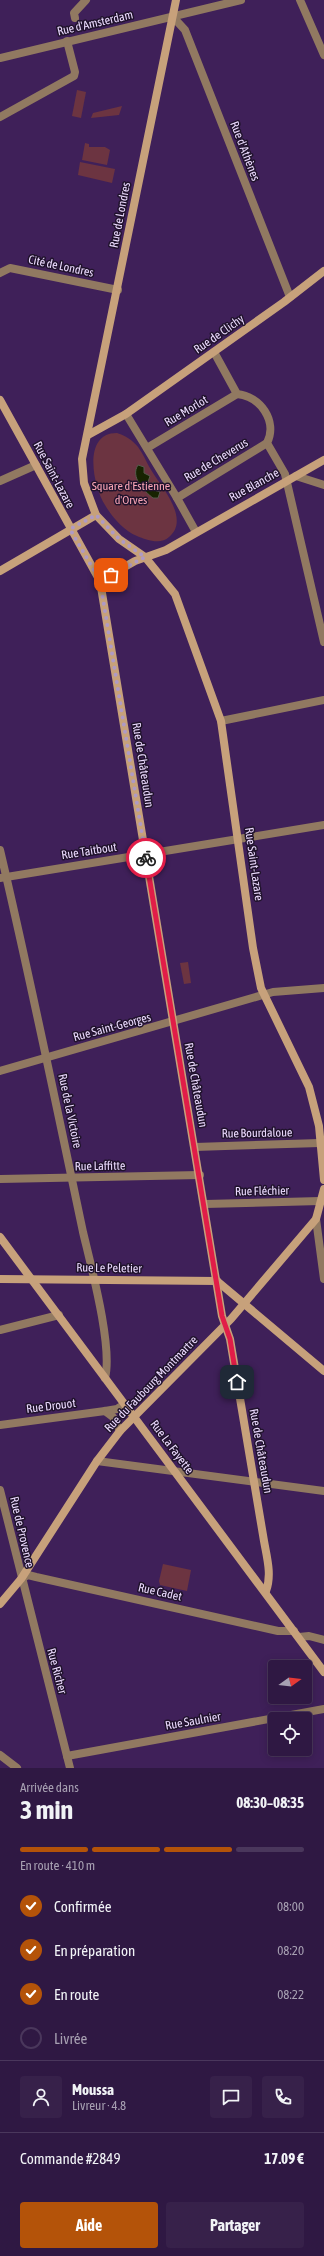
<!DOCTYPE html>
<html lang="fr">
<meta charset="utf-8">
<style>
:root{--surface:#2f1843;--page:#37214a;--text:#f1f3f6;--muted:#a7a0b2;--line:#4a375c;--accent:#b45309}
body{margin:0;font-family:"Asap Condensed",sans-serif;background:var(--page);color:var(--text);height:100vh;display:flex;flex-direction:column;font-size:15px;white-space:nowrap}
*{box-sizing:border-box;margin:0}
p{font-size:13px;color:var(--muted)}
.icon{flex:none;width:22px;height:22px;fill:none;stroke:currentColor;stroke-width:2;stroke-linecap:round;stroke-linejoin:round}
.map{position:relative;height:1768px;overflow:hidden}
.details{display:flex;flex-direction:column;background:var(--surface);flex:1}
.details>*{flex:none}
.needle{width:26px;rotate:75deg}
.buttons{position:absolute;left:268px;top:1660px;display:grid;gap:8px}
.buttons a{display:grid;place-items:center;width:44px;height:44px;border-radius:4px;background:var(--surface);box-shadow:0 2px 10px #0003,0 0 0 1px var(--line);font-size:20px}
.pin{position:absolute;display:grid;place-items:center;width:34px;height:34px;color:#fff;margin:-17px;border-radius:8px;box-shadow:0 2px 6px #0006}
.courier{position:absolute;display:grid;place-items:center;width:40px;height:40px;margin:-20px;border:3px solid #e11d48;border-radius:50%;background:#fff;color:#222;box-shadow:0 1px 5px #0007}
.summary em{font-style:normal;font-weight:700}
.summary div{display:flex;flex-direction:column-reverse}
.summary{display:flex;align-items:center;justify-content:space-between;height:68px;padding:0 20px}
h1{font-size:26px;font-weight:700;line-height:30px}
.bar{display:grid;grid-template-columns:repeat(4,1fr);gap:6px 4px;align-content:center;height:48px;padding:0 20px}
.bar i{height:5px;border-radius:3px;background:var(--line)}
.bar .on{background:var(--accent)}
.bar p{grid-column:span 4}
.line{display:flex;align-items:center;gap:10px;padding:0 20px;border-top:1px solid var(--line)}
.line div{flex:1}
.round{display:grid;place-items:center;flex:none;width:42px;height:42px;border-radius:4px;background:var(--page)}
ol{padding:0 20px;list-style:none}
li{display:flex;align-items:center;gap:12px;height:44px}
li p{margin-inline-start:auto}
li .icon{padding:4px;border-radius:50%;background:var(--accent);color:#fff;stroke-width:4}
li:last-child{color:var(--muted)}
li i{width:22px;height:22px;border:2px solid var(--line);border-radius:50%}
.button{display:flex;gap:8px;margin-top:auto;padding:8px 20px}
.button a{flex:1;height:46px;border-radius:4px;background:var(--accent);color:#fff;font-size:16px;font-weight:700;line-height:46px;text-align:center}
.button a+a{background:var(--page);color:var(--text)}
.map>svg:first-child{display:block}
.green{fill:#6c3441}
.water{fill:#172301;stroke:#575a4d}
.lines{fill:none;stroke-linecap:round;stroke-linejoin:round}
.street{stroke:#917961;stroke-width:8}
.secondary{stroke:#c7a17b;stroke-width:8}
.done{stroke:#af9ac5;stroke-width:4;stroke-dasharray:0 7.2}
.route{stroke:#e11d48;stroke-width:5}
.labels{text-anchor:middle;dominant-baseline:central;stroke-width:3;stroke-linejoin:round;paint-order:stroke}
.street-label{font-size:12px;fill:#ecdbff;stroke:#20132c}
.park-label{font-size:12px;fill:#faa5b6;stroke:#20132c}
</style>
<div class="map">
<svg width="324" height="1768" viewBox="0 0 324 1768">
<rect width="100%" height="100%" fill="#3f2059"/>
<!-- green -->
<g class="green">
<polygon points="77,90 86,92 81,118 72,116"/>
<polygon points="122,106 119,115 91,118 93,113"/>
<polygon points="85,143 89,144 89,147 105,147 110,150 107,165 82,160"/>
<polygon points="80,162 115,169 112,183 78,175"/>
<path d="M 117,433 C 141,441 142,456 153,473 C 160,485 191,519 169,537 C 161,545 146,540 137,536 C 124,531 112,517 105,505 C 93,486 82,433 117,433 Z"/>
<polygon points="188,962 191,983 184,984 180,963"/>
<polygon points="163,1564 191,1570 187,1591 160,1585 159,1581"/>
</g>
<!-- water -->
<path class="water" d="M 138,465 L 144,467 L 144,473 L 150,476 L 148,482 L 151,484 L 155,482 L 156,485 L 154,490 L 160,492 L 158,498 L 153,498 C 144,491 130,477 138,465 Z"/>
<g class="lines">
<!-- street -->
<g class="street">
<polyline points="300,0 324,55"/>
<polyline points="173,17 185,30 290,297"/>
<polyline points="75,18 74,13 86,0"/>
<polyline points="0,58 241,0"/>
<polyline points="0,117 74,76 75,72 67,41"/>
<polyline points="0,273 10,268 118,290"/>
<path d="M 214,352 L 237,394 C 260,396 278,421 267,443 L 285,474 L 324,642"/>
<polyline points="126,414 177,498 196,532"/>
<polyline points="147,448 237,394"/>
<polyline points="296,476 324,485"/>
<polyline points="0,481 36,465"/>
<polyline points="177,498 267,443"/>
<polyline points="221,721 324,700"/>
<path d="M 0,850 C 30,977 56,1104 83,1232 C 91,1266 113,1347 105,1378"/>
<polyline points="0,878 324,825"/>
<polyline points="0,1071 273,992 324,988"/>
<polyline points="195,1147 320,1143"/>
<polyline points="0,1179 200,1175"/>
<polyline points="205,1204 320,1201"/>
<polyline points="316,1219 324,1279"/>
<polyline points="0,1330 59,1315"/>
<polyline points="105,1411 113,1417 120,1431"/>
<polyline points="0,1425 105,1411 117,1409 125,1404"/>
<polyline points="97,1461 324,1491"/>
<polyline points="0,1490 70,1768"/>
<polyline points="21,1579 28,1575 36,1577 278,1631 294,1631"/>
<polyline points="299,1637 309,1636 324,1640"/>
<polyline points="0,1755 17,1768"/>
<polyline points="67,1756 324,1709"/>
</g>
<!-- secondary -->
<g class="secondary">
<polyline points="176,0 82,459 84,483 96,515 119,539 145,557 175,594 221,721 253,948 261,988 309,1087 319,1126 324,1180"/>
<path d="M 0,400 L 100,581 L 222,1316 L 230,1339 L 264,1541 C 267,1558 272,1575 266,1591"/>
<polyline points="88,435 126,414 284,302 324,271"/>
<polyline points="0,571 96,515"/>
<polyline points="100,581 135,561 166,550 324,460"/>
<polyline points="0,1237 324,1672"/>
<polyline points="0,1279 217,1281"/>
<polyline points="217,1281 324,1371"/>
<polyline points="0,1604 21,1579 97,1461 120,1431 231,1319 316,1219 324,1189"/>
</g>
</g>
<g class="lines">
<!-- done -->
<polyline class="done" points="111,575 145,557 119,539 96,515 70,529 100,581 146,858"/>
<!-- route -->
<polyline class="route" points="146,858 222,1316 230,1339 237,1382"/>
</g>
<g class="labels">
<!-- street labels -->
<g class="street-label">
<text transform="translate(95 23) rotate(-13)">Rue d'Amsterdam</text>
<text transform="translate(245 151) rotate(69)">Rue d'Athènes</text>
<text transform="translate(120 215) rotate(-79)">Rue de Londres</text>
<text transform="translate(61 266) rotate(12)">Cité de Londres</text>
<text transform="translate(219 334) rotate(-35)">Rue de Clichy</text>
<text transform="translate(186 411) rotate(-31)">Rue Morlot</text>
<text transform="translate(216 460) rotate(-31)">Rue de Cheverus</text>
<text transform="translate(54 475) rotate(62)">Rue Saint-Lazare</text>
<text transform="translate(254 485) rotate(-29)">Rue Blanche</text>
<text transform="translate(143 765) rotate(81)">Rue de Châteaudun</text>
<text transform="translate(89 851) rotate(-9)">Rue Taitbout</text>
<text transform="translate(254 864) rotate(82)">Rue Saint-Lazare</text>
<text transform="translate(112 1027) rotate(-15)">Rue Saint-Georges</text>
<text transform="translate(196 1085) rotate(80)">Rue de Châteaudun</text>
<text transform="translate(70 1111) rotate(78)">Rue de la Victoire</text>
<text transform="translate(257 1133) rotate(-1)">Rue Bourdaloue</text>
<text transform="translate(100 1166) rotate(-1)">Rue Laffitte</text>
<text transform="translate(262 1191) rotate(-1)">Rue Fléchier</text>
<text transform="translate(109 1268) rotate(1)">Rue Le Peletier</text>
<text transform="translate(151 1384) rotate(-46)">Rue du Faubourg Montmartre</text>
<text transform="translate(51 1406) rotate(-7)">Rue Drouot</text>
<text transform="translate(172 1447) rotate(53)">Rue La Fayette</text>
<text transform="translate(261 1451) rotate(80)">Rue de Châteaudun</text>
<text transform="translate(22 1532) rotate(77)">Rue de Provence</text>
<text transform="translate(160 1592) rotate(13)">Rue Cadet</text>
<text transform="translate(57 1671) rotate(75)">Rue Richer</text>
<text transform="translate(193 1721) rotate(-10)">Rue Saulnier</text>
</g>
<!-- park labels -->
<g class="park-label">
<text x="131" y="486">Square d'Estienne<tspan x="131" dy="14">d'Orves</tspan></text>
</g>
</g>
</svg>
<div class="buttons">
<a><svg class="needle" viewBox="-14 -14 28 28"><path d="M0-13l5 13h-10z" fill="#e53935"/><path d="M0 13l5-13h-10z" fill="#a7a0b2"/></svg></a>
<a><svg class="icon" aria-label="locate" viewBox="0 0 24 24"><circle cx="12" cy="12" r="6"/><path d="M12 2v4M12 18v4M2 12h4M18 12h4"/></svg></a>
</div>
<div class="pin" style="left:111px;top:575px;background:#ea580c"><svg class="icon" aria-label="bag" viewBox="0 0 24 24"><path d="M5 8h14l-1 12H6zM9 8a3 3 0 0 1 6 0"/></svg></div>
<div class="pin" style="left:237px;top:1382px;background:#1f2937"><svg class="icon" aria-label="home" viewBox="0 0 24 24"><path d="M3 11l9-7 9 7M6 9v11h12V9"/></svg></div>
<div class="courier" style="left:146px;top:858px"><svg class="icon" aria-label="bike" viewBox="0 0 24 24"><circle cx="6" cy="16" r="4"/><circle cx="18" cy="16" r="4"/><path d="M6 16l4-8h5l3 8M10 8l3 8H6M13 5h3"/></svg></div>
</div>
<section class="details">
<div class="summary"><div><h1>3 min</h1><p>Arrivée dans</p></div><em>08:30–08:35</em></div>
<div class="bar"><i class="on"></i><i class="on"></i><i class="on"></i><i></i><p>En route · 410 m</p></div>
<ol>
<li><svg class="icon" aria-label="check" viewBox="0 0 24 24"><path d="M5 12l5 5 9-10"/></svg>Confirmée<p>08:00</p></li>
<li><svg class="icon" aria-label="check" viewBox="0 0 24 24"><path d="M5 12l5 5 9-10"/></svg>En préparation<p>08:20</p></li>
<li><svg class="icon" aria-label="check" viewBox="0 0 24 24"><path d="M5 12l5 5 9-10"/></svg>En route<p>08:22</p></li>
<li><i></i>Livrée</li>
</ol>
<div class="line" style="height:72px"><a class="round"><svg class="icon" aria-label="person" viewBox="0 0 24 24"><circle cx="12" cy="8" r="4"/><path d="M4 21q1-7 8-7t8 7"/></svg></a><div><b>Moussa</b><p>Livreur · 4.8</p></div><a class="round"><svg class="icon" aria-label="chat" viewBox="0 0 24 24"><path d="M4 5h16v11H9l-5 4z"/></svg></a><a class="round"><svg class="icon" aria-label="phone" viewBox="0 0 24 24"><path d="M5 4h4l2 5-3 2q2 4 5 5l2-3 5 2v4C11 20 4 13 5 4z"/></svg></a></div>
<div class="line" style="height:52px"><div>Commande #2849</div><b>17.09 €</b></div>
<div class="button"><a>Aide</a><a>Partager</a></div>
</section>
